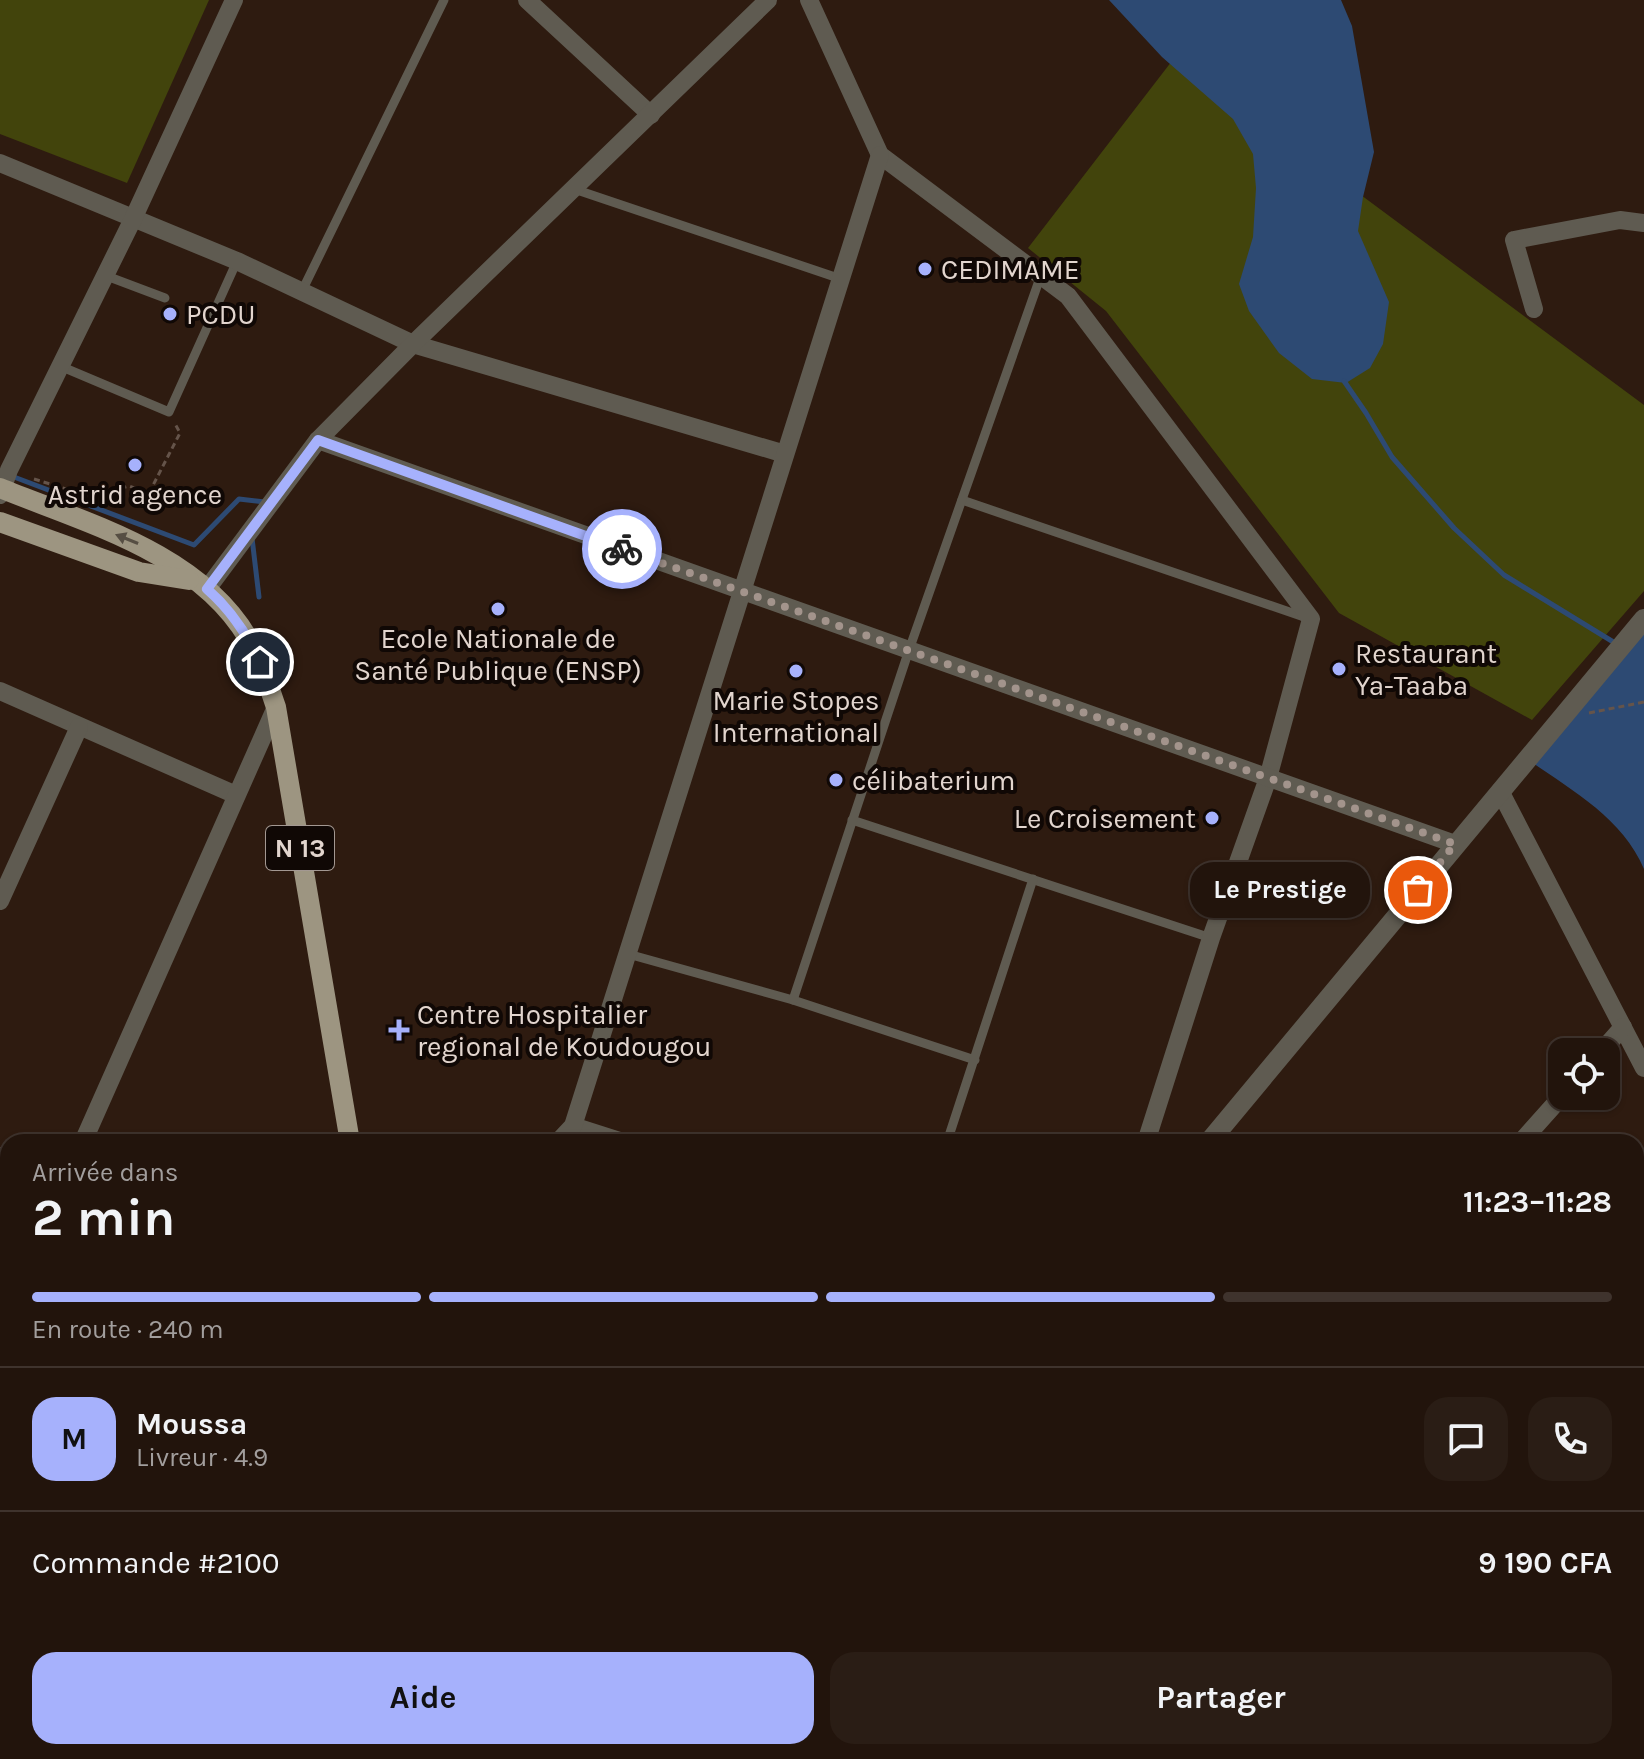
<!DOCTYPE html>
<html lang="fr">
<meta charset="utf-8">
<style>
:root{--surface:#22140c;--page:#2a1d15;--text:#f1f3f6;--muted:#a29e9d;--line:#3f332d;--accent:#a6b1fc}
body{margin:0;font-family:Karla,sans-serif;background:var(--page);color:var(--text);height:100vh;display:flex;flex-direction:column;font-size:30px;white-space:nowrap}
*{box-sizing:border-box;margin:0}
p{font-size:26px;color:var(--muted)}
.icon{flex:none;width:44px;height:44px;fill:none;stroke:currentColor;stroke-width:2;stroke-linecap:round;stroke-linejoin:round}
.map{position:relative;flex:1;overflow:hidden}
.details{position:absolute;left:0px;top:1134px;width:1644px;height:626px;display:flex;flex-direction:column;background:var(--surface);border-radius:24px 24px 0 0;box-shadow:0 2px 6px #0004,0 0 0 2px var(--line)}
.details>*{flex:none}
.buttons{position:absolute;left:1548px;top:1038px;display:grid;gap:16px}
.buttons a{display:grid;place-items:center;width:72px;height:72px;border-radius:16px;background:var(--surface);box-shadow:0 2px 6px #0004,0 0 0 2px var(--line);font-size:40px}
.pin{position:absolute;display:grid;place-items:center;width:68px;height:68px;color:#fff;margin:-34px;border:4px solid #fff;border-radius:50%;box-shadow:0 2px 8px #0007}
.courier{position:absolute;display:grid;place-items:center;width:80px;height:80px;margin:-40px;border:6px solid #a6b1fc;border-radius:50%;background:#fff;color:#222;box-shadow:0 2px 10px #0007}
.bubble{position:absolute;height:56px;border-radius:24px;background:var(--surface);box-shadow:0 2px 6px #0004,0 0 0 2px var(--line);font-size:26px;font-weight:700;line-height:56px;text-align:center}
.headline em{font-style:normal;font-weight:700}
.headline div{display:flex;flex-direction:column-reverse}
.headline{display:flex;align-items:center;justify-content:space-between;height:136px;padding:0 32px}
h1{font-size:52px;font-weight:700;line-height:60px}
.bar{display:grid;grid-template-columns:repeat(4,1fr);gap:12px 8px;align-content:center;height:96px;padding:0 32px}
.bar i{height:10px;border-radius:6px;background:var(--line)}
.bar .current{background:var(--accent)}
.bar p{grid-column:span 4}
.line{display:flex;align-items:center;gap:20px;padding:0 32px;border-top:2px solid var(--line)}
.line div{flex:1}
.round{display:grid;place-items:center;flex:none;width:84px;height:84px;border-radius:24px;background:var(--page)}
.cta{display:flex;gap:16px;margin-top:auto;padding:16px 32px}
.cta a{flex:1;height:92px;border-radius:24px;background:var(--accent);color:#111;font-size:32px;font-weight:700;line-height:92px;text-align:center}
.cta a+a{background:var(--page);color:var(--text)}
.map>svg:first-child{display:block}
.green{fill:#42440c}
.water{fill:#2d4a73}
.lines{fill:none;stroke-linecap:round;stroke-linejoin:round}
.stream{stroke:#2d4a73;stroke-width:5}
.path{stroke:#65544a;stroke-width:3;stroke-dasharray:6 4;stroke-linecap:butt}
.service{stroke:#5f5b51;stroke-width:9}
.minor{stroke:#5f5b51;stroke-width:18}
.tertiary{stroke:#5f5b51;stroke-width:20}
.primary{stroke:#9d9581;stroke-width:20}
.oneway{fill:#564e43}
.done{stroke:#a3948c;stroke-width:8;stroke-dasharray:0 14.4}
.route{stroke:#a6b1fc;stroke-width:10}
.poi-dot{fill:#a6b1fc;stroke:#100805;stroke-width:3}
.labels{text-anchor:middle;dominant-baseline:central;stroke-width:8;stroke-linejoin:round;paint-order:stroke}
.shield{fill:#100805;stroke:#a39892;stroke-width:2}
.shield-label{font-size:26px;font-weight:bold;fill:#e2d5ce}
.poi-label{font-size:28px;fill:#e2d5ce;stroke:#100805;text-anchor:start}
</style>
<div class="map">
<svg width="1644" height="1759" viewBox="0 0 1644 1759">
<rect width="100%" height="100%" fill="#2e1b10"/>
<!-- green -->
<g class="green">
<polygon points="0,0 209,0 127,183 0,134"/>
<polygon points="1175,57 1644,405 1644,591 1532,720 1339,613 1106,311 1028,248"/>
</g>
<!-- water -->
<g class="water">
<polygon points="1109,0 1341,0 1352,26 1374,152 1363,197 1358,231 1389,302 1383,344 1370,368 1346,383 1312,379 1279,353 1249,311 1239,284 1253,237 1256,188 1253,154 1233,119 1162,57"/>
<path d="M 1644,619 L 1644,869 C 1622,817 1571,790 1527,759 Z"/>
</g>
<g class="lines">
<!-- stream -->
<g class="stream">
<polyline points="1344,381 1366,413 1392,457 1454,528 1504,575 1615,643"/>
<polyline points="14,477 194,545 239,499 265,502"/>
<polyline points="252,538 259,597"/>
</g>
<!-- path -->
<g class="path">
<polyline points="34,479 89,496 129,486 149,493 180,433 174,422"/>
<polyline points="1589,713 1644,702"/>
</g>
<!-- service -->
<g class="service">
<polyline points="574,189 841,279"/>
<polyline points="104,275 165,298"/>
<polyline points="302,291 444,0"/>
<polyline points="60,366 169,412 237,261"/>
<polyline points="962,500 1307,618"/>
<polyline points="852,820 1211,938"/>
<polyline points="628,954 793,1000 975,1060"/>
<polyline points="793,1000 909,650 1041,275"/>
<polyline points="947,1142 1033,879"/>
</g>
<!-- minor -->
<g class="minor">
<polyline points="527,0 651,115"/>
<polyline points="809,0 880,155 1068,296 1311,619 1268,778 1211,938 1146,1142"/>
<polyline points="0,163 237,261 413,344 785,454"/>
<polyline points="1534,309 1514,240 1620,220 1644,223"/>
<polyline points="318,440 1455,844"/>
<polyline points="0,495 9,470 133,219 234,0"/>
<polyline points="207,589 318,440 413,344 768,0"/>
<polyline points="0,691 236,795"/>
<polyline points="1500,791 1644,1068"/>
<polyline points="0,901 79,727"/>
<polyline points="1601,1052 1623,1027"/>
<polyline points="573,1126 623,1142"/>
<polyline points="83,1142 276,707"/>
<polyline points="558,1142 573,1126 880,155"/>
<polyline points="1521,1142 1562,1096"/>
<polyline points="0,1156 8,1159"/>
<polyline points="0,1315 8,1298"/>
<polyline points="1636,1367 1644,1358"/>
<polyline points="0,1495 8,1502"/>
<polyline points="1636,1540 1644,1558"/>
<polyline points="1636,1709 1644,1708"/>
<polyline points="325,1752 334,1759"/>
<polyline points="533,1752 545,1759"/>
<polyline points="1155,1752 1156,1759"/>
<polyline points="1619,1752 1620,1759"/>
<polyline points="54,1759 60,1752"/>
<polyline points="185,1759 190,1752"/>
<polyline points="839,1759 848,1752"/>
<polyline points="1308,1759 1356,1752"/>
</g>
<!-- tertiary -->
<polyline class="tertiary" points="1209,1142 1644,619"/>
<!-- primary -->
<g class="primary">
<path d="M 0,488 C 86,523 198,553 248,638 C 261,659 268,684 276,707 L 350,1142"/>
<polyline points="0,522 139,572 189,580"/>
<polyline points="440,1752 441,1759"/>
</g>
</g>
<!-- one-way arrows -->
<defs><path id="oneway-solid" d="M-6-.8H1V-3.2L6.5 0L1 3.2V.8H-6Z" transform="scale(2)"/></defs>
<use class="oneway" href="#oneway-solid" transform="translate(127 539) rotate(-158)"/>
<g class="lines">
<!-- done -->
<polyline class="done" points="622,549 1455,844 1418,890"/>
<!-- route -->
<path class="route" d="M 260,662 C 247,634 231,610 207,589 L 318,440 L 622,549"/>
</g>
<!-- markers -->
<g class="poi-dot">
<circle cx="925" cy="269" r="8"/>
<circle cx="170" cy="314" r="8"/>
<circle cx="135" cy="465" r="8"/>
<circle cx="498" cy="609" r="8"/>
<circle cx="1339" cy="669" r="8"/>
<circle cx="796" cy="671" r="8"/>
<circle cx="836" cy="780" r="8"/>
<circle cx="1212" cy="818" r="8"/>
<path d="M395 1018h8v8h8v8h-8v8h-8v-8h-8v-8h8z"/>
</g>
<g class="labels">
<!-- shield labels -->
<rect class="shield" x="266" y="826" width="68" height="44" rx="6"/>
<g class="shield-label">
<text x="300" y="848">N 13</text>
</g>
<!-- poi labels -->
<g class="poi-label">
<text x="941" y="269">CEDIMAME</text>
<text x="186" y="314">PCDU</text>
<text x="135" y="494" text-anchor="middle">Astrid agence</text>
<text x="498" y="638" text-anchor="middle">Ecole Nationale de<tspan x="498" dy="32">Santé Publique (ENSP)</tspan></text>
<text x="1355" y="653">Restaurant<tspan x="1355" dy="32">Ya-Taaba</tspan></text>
<text x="796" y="700" text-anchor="middle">Marie Stopes<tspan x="796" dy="32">International</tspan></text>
<text x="852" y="780">célibaterium</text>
<text x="1196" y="818" text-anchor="end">Le Croisement</text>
<text x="417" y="1014">Centre Hospitalier<tspan x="417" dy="32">regional de Koudougou</tspan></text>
</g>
</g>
</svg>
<div class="buttons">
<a><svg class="icon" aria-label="locate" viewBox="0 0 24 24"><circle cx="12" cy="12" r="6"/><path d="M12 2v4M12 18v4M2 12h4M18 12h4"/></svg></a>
</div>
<div class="pin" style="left:1418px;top:890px;background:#ea580c"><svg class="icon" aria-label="bag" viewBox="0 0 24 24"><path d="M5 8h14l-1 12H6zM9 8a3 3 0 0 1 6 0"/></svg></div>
<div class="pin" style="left:260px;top:662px;background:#1f2937"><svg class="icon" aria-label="home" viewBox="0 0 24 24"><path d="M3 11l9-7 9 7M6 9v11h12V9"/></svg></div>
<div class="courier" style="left:622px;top:549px"><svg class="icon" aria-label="bike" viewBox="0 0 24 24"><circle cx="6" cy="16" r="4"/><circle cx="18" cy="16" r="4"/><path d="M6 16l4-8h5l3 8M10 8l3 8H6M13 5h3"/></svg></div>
<div class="bubble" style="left:1190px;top:862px;width:180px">Le Prestige</div>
<section class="details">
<div class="headline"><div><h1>2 min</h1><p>Arrivée dans</p></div><em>11:23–11:28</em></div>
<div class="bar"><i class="current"></i><i class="current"></i><i class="current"></i><i></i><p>En route · 240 m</p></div>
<div class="line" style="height:144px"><b class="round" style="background:var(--accent);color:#111">M</b><div><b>Moussa</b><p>Livreur · 4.9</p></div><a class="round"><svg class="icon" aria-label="chat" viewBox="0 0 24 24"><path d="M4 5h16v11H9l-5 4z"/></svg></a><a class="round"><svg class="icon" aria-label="phone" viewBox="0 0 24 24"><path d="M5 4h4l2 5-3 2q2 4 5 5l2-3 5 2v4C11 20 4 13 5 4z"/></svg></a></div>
<div class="line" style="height:104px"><div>Commande #2100</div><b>9 190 CFA</b></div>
<div class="cta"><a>Aide</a><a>Partager</a></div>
</section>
</div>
